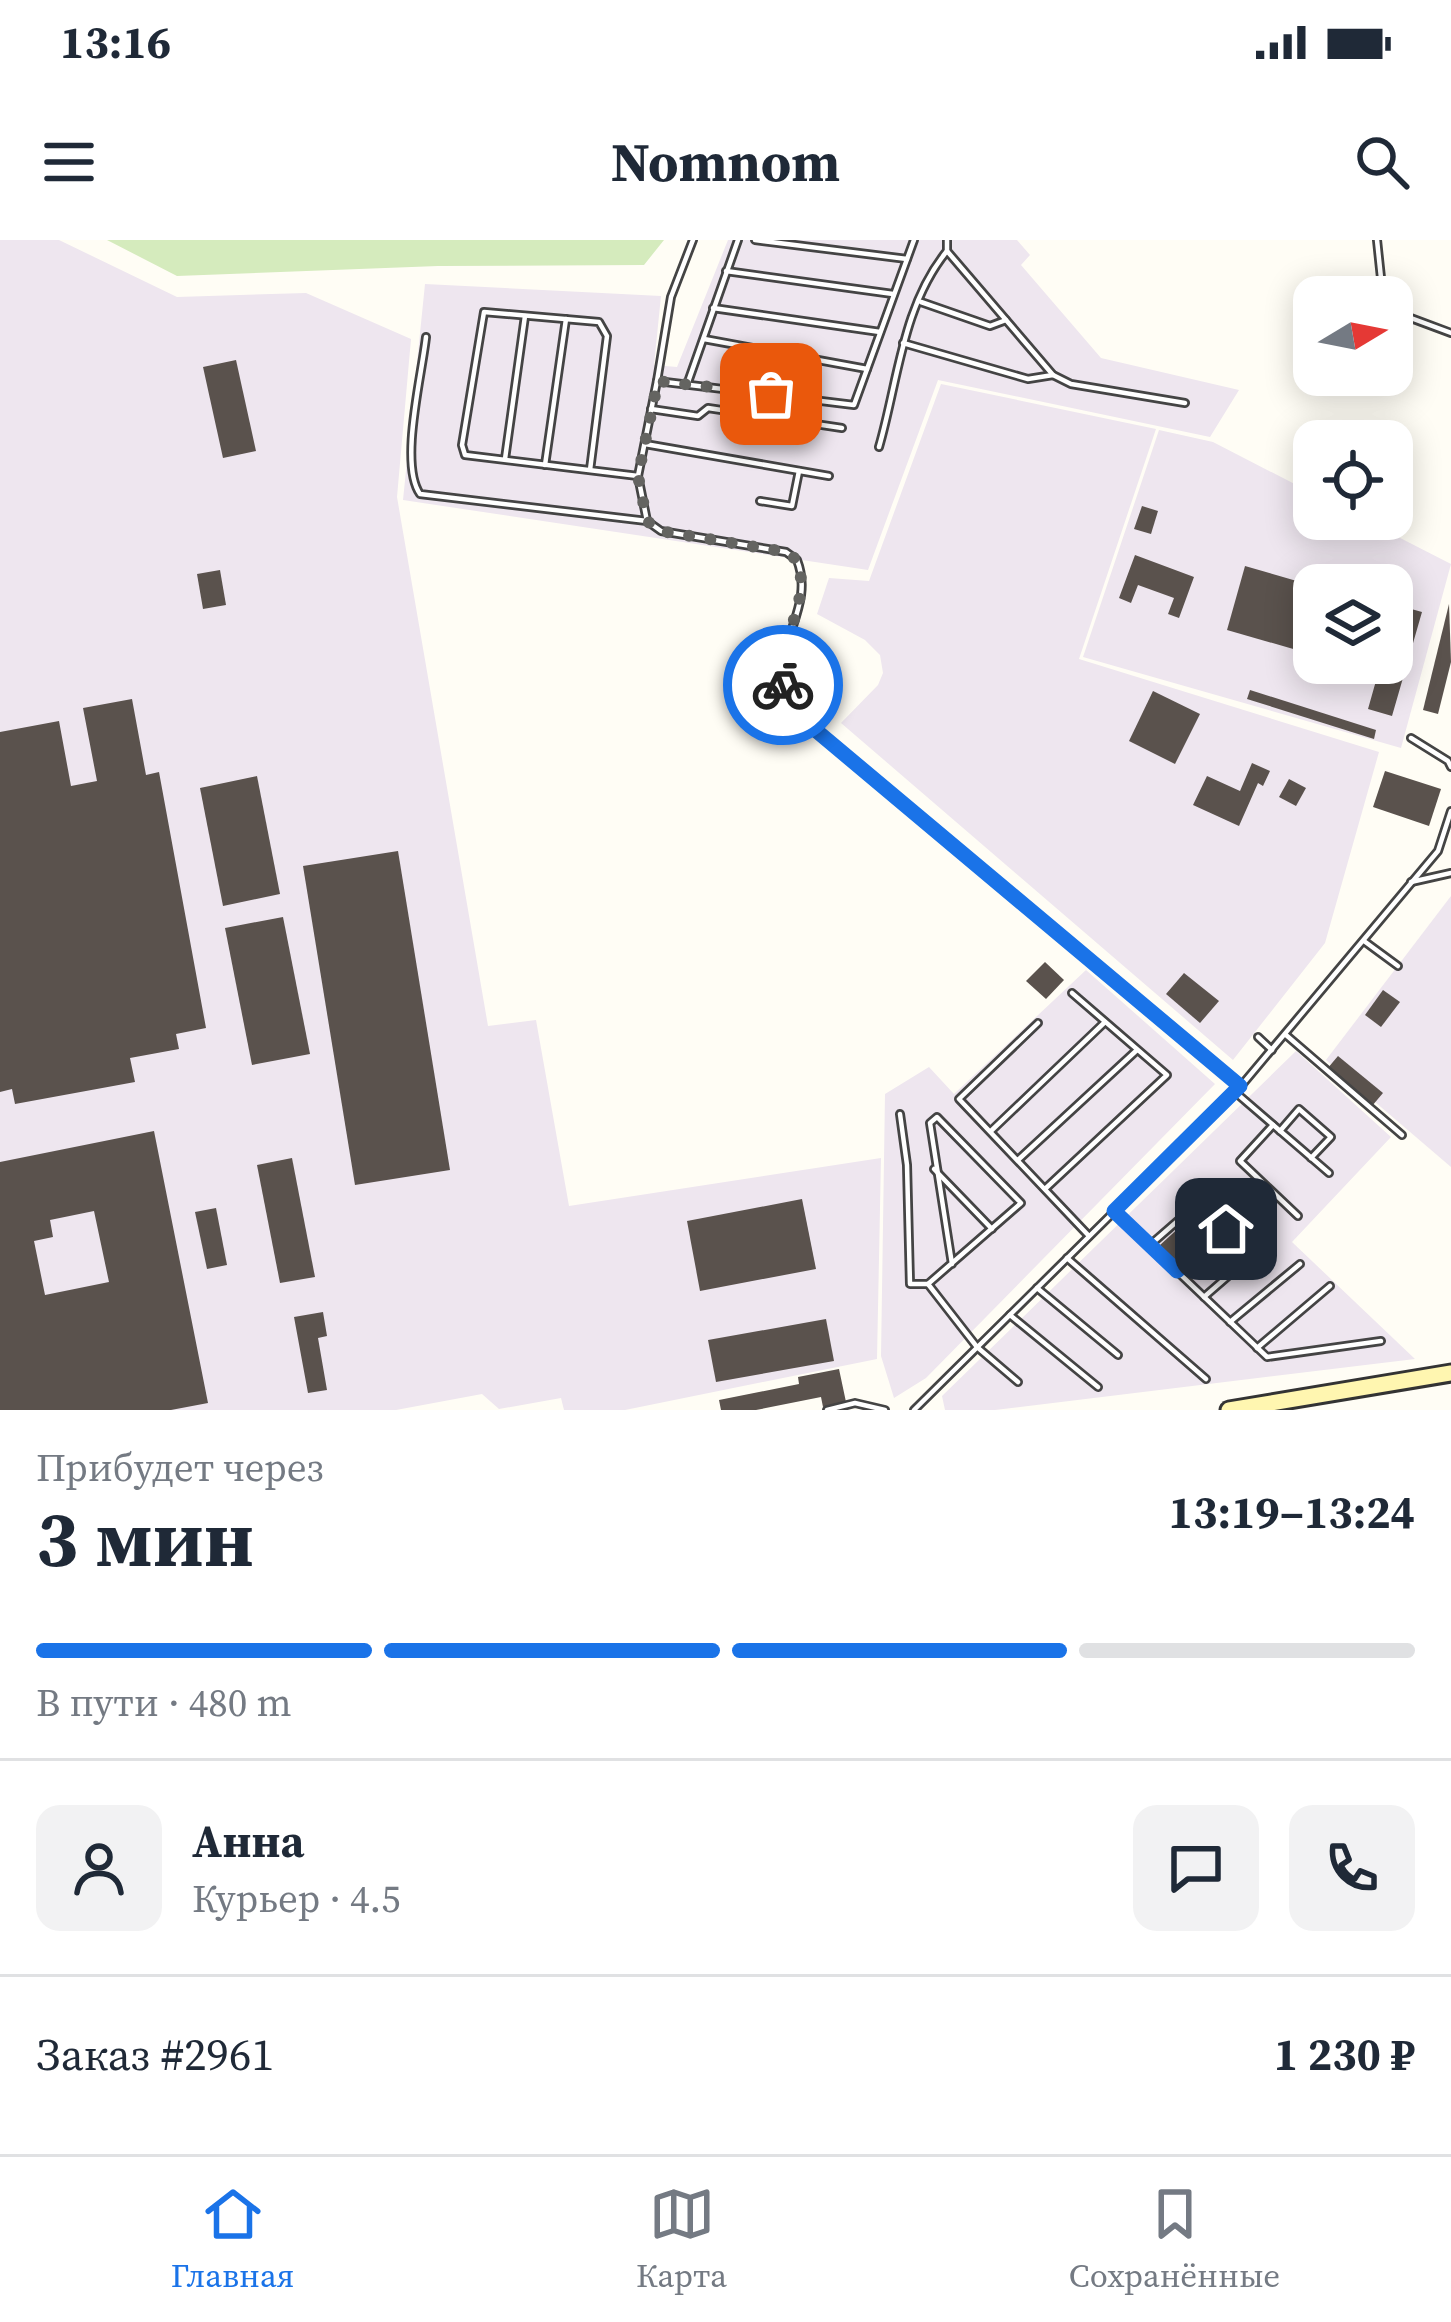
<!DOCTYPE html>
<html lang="ru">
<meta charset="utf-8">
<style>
:root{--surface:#fff;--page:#f2f2f3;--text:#1f2937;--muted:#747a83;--line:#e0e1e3;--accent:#1a73e8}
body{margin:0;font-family:"Source Serif 4",serif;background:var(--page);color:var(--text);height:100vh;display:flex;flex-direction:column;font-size:45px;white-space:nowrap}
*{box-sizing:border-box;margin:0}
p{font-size:39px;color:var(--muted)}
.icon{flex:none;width:66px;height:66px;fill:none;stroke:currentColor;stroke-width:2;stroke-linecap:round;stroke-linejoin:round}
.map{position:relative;height:1170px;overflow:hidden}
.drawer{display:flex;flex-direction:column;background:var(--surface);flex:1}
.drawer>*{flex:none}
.needle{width:78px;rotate:80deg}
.tools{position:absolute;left:1293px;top:36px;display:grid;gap:24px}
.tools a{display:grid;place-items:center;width:120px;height:120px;border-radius:24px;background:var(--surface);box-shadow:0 6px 30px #0003;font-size:60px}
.pin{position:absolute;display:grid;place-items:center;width:102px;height:102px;color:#fff;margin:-51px;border-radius:24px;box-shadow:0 6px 18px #0006}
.courier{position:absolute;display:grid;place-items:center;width:120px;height:120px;margin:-60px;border:9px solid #1a73e8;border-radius:50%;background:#fff;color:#222;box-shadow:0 3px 15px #0007}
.headline em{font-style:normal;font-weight:700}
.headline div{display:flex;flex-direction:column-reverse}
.headline{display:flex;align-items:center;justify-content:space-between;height:204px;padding:0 36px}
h1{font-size:78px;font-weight:700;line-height:90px}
.bar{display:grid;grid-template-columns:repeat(4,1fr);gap:18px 12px;align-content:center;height:144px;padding:0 36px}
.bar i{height:15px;border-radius:9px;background:var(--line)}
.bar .active{background:var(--accent)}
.bar p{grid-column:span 4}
.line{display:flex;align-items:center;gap:30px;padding:0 36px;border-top:3px solid var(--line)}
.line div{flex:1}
.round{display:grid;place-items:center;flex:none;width:126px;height:126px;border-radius:24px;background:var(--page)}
.status{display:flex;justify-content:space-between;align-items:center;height:84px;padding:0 60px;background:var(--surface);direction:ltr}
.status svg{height:33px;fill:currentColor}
header{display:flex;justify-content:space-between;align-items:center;height:156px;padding:0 36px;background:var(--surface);font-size:54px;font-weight:700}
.menu{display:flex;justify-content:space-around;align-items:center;height:168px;border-top:3px solid var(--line);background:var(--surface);font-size:33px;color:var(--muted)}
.menu a{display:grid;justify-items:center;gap:6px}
.menu .active{color:var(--accent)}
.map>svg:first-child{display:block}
.industrial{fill:#eee6ef;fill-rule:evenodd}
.green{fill:#d5ebbd}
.building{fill:#5a524d;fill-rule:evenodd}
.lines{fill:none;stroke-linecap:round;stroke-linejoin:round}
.service-casing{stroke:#444;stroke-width:10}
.secondary-casing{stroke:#333;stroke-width:21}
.service{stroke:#fff;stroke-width:4.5}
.secondary{stroke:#fff6b0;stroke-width:15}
.done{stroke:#646461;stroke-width:12;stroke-dasharray:0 21.6}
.route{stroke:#1a73e8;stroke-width:15}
</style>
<div class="status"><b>13:16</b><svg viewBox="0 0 49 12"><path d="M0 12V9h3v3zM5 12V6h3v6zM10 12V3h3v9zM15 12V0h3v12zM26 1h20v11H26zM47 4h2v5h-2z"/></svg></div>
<header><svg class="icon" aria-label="menu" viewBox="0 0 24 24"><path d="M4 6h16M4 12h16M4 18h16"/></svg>Nomnom<svg class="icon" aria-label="search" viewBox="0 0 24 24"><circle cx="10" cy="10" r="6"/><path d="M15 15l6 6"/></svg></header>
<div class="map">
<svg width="1451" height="1170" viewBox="0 0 1451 1170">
<rect width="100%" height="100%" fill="#fffdf5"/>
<!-- industrial -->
<g class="industrial">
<polygon points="0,0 59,0 177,57 306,53 411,99 397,257 488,786 536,780 569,966 881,918 877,1119 625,1170 564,1170 561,1158 499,1169 482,1154 396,1170 0,1170"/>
<polygon points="728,0 1017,0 1030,15 1021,25 1101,118 1239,150 1210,197 938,140 868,330 403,260 425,44 661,56 654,125 677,127"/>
<polygon points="941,144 1156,189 1079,419 1379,512 1325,703 1233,820 841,483 878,445 883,433 880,415 865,400 817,374 829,338 869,341"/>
<path d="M 1159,190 L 1213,202 L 1314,254 L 1314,279 L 1363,279 L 1451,324 L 1401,508 L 1083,417 ZM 1314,345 L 1392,345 L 1392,423 L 1314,423 Z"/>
<polygon points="1451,656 1451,927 1326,820"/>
<polygon points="1086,730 1215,844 926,1138 894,1158 881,1116 885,854 929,827 954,854"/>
<polygon points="1296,811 1391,897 1292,1002 1415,1119 995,1170 945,1170 942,1156"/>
</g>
<!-- green -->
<polygon class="green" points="107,0 664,0 644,25 438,26 177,36"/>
<!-- building -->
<g class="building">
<polygon points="236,120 256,211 223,218 203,127"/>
<polygon points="1142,266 1158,271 1151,294 1134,289"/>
<polygon points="1135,315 1194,337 1179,378 1168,374 1174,358 1138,345 1131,363 1119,358"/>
<polygon points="1245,326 1314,346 1314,415 1227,390"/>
<polygon points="220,330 226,365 203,369 197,334"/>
<polygon points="1449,364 1451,422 1438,474 1423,470"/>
<polygon points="1397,365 1422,372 1392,476 1368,469 1381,423 1392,423 1392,383"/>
<polygon points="1250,450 1376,490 1374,499 1247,459"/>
<polygon points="1153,451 1200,474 1175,524 1129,501"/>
<polygon points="132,459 146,535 159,532 206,788 176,794 179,809 130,818 135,842 15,864 12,849 0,852 0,492 59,481 71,546 97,541 83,468"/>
<polygon points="1252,523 1270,531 1263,546 1258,543 1239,586 1193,565 1207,536 1240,551"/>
<polygon points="1385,531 1441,549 1429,586 1373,567"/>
<polygon points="257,536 280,654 223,666 200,548"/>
<polygon points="1289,539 1306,548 1296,566 1279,557"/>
<polygon points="398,611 450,930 355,945 303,626"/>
<polygon points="283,677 310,814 252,825 225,688"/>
<polygon points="1045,722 1064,740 1046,759 1026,741"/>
<polygon points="1184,733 1219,761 1200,783 1166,754"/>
<polygon points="1383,750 1400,762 1381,787 1365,775"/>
<polygon points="1338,816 1383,853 1372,866 1327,829"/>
<path d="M 154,891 L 208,1163 L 171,1170 L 0,1170 L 0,922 ZM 94,971 L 109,1042 L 45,1055 L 34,1001 L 53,997 L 50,980 Z"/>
<polygon points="292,918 315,1037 280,1043 257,925"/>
<polygon points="1226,945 1245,966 1179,1025 1160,1005"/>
<polygon points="802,959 816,1029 700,1051 687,981"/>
<polygon points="216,968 227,1025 207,1029 195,972"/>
<polygon points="323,1072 327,1096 318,1098 327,1150 308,1153 294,1077"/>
<polygon points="826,1079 834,1121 716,1142 708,1100"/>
<polygon points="839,1129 846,1162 823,1167 821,1157 756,1170 721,1170 719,1160 799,1144 798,1137"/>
</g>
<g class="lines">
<defs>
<g id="service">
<polyline points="755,0 907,19"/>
<path d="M 914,0 L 854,165 L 657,141 L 638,236 L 647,281 L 661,291 L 786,312 L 797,320 C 818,374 760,410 794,472 L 1241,846 L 914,1170"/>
<polyline points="947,0 947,11 1053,135 1071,144 1185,163"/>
<polyline points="1377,0 1383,57"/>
<polyline points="726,31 893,54"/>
<polyline points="921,62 990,86 1006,80"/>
<polyline points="713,68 880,92"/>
<polyline points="1392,71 1451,93"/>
<path d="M 426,97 C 422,135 399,224 420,254 L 647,281"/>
<polyline points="704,99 867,129"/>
<polyline points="903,103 1028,139 1053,135"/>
<polyline points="657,141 671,57 693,0"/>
<polyline points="688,142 738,0"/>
<polyline points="651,169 698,176 708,168 842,188"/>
<polyline points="645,204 829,236"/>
<path d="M 879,207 C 898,142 902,66 947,11"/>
<polyline points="505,219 525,76"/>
<polyline points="545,225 566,79"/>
<polyline points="590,230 607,96 599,82 484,72 462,205 465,215 638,236"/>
<polyline points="760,261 792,266 799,231"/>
<polyline points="1411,498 1448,521 1451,527"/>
<polyline points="1411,642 1451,633"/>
<polyline points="1364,701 1398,726"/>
<polyline points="1038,783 959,859 1089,996"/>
<polyline points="1286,795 1402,895"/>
<polyline points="1258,797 1272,810"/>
<polyline points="1241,846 1438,611 1451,571"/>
<polyline points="1235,852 1329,933"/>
<polyline points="900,874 907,925 910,1044 928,1044"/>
<polyline points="1273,885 1240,921 1298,976"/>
<polyline points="992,890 1105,782"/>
<polyline points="1280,891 1299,869 1331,897 1311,918"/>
<polyline points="1018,920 1137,810"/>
<polyline points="934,929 992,989"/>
<polyline points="1045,949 1167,835 1072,753"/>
<polyline points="1114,971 1267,1117 1381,1101"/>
<polyline points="1150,1005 1220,944"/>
<polyline points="1067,1018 1206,1139"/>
<polyline points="952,1024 930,883 937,877 1021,963 928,1044 977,1107 1018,1142"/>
<polyline points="1177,1032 1250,968"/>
<polyline points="1037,1048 1118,1115"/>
<polyline points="1204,1057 1272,998"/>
<polyline points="1010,1075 1098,1147"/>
<polyline points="1230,1082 1300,1024"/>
<polyline points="1257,1108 1330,1046"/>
<polyline points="827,1170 855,1163 885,1170"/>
</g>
<polyline id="secondary" points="1229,1170 1451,1133"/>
</defs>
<!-- service casing -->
<use href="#service" class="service-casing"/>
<!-- secondary casing -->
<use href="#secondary" class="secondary-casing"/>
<!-- service -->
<use href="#service" class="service"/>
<!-- secondary -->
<use href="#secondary" class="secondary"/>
</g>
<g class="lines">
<!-- done -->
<path class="done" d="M 771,154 L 658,141 L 638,236 L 647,281 L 661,291 L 786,312 L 797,320 C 813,363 775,402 783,445"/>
<!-- route -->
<polyline class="route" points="783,445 794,472 1240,846 1114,971 1177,1031 1226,989"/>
</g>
</svg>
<div class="tools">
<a><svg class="needle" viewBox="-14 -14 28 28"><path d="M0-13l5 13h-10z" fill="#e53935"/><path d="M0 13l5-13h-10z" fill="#747a83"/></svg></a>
<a><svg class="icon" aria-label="locate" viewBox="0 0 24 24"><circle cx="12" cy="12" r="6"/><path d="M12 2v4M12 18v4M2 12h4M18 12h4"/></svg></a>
<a><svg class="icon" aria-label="layers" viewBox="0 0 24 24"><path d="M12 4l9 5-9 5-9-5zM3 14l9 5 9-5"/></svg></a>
</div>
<div class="pin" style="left:771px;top:154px;background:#ea580c"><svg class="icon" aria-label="bag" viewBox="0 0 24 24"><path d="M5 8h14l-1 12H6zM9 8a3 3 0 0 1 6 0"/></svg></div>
<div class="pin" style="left:1226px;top:989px;background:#1f2937"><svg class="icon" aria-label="home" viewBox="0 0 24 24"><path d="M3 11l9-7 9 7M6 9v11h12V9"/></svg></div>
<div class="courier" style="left:783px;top:445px"><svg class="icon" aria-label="bike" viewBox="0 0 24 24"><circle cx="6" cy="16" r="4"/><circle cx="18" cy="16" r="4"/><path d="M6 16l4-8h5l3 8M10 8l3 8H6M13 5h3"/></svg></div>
</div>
<section class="drawer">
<div class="headline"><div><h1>3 мин</h1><p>Прибудет через</p></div><em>13:19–13:24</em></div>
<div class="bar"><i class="active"></i><i class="active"></i><i class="active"></i><i></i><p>В пути · 480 m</p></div>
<div class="line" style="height:216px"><a class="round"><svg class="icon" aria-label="person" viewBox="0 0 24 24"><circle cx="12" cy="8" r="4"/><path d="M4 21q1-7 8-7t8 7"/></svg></a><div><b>Анна</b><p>Курьер · 4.5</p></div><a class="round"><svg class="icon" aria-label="chat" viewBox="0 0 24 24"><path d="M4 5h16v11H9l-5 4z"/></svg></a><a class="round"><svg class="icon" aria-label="phone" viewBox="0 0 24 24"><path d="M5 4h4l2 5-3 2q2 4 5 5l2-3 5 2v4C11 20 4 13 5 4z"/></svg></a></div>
<div class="line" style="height:156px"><div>Заказ #2961</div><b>1 230 ₽</b></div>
</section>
<nav class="menu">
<a class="active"><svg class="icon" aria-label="home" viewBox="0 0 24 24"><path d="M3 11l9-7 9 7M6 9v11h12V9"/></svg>Главная</a>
<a><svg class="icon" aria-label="map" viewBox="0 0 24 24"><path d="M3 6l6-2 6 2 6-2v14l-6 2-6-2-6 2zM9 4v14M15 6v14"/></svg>Карта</a>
<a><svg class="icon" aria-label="saved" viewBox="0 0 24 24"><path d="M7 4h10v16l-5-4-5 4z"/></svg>Сохранённые</a>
</nav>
